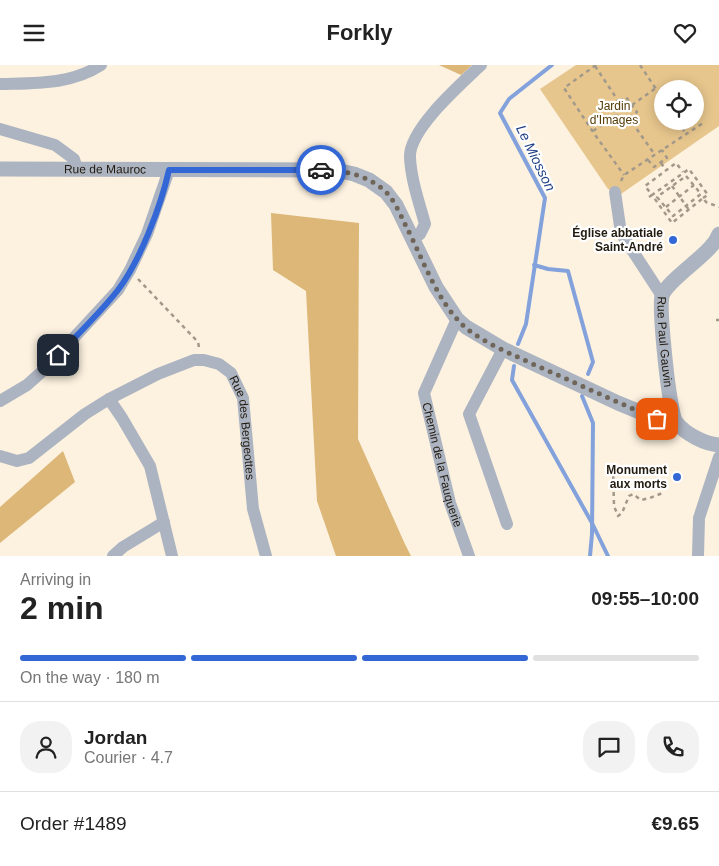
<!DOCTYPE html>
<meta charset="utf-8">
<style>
:root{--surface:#fff;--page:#f2f2f2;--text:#222;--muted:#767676;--line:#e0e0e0;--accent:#3367d6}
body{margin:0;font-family:Helvetica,sans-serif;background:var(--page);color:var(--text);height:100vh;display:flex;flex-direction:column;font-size:19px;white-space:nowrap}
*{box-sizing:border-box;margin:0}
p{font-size:16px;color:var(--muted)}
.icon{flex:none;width:28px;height:28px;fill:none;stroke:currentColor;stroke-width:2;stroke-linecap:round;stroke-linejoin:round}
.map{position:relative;height:491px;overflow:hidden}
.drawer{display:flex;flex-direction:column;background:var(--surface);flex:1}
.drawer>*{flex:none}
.tools{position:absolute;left:654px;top:15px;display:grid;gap:10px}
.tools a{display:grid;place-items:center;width:50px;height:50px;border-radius:50%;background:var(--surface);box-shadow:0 2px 12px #0003;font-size:25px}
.pin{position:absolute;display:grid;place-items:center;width:42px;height:42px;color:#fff;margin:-21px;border-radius:10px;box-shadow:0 2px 8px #0006}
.courier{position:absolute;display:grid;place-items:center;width:50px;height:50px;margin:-25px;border:4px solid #3367d6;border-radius:50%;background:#fff;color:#222;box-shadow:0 1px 6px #0007}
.headline em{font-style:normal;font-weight:600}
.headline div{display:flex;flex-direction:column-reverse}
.headline{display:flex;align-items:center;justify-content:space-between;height:85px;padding:0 20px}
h1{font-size:32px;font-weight:600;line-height:38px}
.bar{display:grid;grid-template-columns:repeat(4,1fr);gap:8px 5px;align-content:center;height:60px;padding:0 20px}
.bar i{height:6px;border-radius:4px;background:var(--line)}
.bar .on{background:var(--accent)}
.bar p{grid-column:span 4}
.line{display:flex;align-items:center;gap:12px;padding:0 20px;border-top:1px solid var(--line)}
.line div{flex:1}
.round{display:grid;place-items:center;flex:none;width:52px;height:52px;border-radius:20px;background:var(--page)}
header{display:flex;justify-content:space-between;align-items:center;height:65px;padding:0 20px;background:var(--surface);font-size:22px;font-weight:600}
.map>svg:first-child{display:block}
.green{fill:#e7c68d;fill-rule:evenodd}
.forest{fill:#dcb778}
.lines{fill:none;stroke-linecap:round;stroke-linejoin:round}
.stream{stroke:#83a2dc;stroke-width:4}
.path{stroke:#a3998a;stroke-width:2.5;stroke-dasharray:4 4;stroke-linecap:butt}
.minor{stroke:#adb4c1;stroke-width:12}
.tertiary{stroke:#adb4c1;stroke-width:15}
.done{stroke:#6f6659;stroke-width:5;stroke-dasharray:0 9}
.route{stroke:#3367d6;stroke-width:6}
.poi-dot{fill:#3367d6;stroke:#fff;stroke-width:2}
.labels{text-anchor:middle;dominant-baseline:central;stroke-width:4.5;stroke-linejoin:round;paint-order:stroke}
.park-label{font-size:12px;fill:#543b05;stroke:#fff}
.street-label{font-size:12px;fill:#221b10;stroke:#fff}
.poi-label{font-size:12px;font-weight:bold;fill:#221b10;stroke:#fff;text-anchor:end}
.water-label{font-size:14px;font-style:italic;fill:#1d3d82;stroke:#fff}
</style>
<header><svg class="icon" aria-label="menu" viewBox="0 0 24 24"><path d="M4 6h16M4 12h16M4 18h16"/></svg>Forkly<svg class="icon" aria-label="heart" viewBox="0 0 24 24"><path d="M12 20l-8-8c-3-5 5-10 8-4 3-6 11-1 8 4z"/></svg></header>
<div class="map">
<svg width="719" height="491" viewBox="0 0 719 491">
<rect width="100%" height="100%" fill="#fdf2e0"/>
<!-- green -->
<path class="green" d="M 576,0 L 719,0 L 719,61 L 621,129 L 608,124 L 540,24 ZM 662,24 L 695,24 L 695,56 L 662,56 Z"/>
<!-- forest -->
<g class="forest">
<polygon points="439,0 472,0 461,10"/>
<polygon points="271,148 359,158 358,374 404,477 411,491 336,491 317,436 306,226 273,205"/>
<polygon points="63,386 75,417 0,478 0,442"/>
</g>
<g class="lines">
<!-- stream -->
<g class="stream">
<polyline points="534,200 548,204 568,206 593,297 588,309"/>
<polyline points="518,279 526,259 545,133 500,48 509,34 552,0"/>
<polyline points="514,301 512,315 592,458 608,491"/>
<polyline points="582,331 593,358 592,469 590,491"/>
</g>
<!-- path -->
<g class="path">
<polyline points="596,0 564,23 593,67 624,110"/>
<polyline points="640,0 662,33"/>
<polyline points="595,1 619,37"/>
<polyline points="632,40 656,23"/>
<polyline points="629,53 637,47 626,32 611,42 622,58 629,53 655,90"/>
<polyline points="678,56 686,69"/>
<polyline points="593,66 616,50"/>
<polyline points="648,95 654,102 667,93 662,85"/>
<polyline points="661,98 666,105"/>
<polygon points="686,111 701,129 673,151 657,132"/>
<polyline points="621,116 624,110 703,58"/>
<polyline points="672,121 689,145"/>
<polyline points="649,132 652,130 645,121 676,98 683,107"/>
<polyline points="703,133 708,130 689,104 652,130 672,158 703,133 706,137 719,142"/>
<polyline points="666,142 694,120"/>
<polyline points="138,214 198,277 199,282"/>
<polyline points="716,255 719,255"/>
<polyline points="613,403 614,441 618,451 622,448 629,431 633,429 641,435 650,433 665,427"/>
</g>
<!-- minor -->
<g class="minor">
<path d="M 0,19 C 35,18 70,20 101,0"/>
<polyline points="0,64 55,80 74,94 77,104"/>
<polyline points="615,127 621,168 662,231"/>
<path d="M 413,174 L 420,169 L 425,159 C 419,137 411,115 410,92 C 409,64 461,19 481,0"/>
<path id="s1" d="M 457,254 L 424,328 L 450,438 L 469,491"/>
<polyline points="503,284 469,349 507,459"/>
<path id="s2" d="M 109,334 L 158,309 L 194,295 L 204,295 L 219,299 L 231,308 L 243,333 L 253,444 L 266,491"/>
<polyline points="0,336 27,320 46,303 118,225 130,205 147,169 169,105"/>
<polyline points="0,391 17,396 29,393 85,349 109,334 122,353 150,401 172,491"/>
<polyline points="113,491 123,482 164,457"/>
<polyline points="698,491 699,453 719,392"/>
</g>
<!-- tertiary -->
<g class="tertiary">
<path id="s3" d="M 0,104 L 335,105 L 354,109 L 369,115 L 386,127 L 396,140 L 436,222 L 457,254 L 466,262 L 503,284 L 618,338 L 657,354 L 675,356"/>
<path id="s4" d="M 719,169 C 717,173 716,176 713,179 C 703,193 666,217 662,231 C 659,244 669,348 676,357 C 685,369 705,379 719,380"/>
</g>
</g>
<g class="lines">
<!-- done -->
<path class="done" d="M 321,105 C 344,105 366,110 384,125 C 394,134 400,149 406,161 C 421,190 435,230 457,254 C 473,274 512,289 535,300 C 576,318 616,337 657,354"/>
<!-- route -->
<path class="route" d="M 58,290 C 78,269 100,248 118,225 C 140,196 161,141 169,105 L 321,105"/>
</g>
<!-- markers -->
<g class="poi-dot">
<circle cx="673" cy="175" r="5"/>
<circle cx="677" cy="412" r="5"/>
</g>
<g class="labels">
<!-- park labels -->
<g class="park-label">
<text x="614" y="41">Jardin<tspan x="614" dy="14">d'Images</tspan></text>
</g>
<!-- street labels -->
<g class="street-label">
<text stroke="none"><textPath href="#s3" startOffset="105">Rue de Mauroc</textPath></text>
<text stroke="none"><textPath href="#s4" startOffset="131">Rue Paul Gauvin</textPath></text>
<text stroke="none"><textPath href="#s2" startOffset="191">Rue des Bergeottes</textPath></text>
<text stroke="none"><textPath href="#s1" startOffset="155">Chemin de la Fauquerie</textPath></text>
</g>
<!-- poi labels -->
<g class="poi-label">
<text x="663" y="168">Église abbatiale<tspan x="663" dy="14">Saint-André</tspan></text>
<text x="667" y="405">Monument<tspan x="667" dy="14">aux morts</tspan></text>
</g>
<!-- water labels -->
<g class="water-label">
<text transform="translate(536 93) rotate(64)">Le Miosson</text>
</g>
</g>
</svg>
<div class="tools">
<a><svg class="icon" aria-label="locate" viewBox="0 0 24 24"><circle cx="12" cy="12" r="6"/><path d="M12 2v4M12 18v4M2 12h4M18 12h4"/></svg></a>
</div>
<div class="pin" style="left:657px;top:354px;background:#ea580c"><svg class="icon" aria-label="bag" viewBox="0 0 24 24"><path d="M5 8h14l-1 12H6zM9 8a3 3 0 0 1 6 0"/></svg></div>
<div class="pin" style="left:58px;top:290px;background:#1f2937"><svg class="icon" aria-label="home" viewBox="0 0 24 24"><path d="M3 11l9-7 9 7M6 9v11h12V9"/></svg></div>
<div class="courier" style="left:321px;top:105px"><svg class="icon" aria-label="car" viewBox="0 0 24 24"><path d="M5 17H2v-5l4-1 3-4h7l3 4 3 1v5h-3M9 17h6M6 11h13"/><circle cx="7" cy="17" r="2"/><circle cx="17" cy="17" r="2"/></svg></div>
</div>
<section class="drawer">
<div class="headline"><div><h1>2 min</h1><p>Arriving in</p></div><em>09:55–10:00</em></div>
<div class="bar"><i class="on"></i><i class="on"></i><i class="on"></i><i></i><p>On the way · 180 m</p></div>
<div class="line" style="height:90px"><a class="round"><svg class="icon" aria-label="person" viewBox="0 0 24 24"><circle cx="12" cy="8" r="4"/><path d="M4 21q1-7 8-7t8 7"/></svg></a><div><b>Jordan</b><p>Courier · 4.7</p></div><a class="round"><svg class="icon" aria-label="chat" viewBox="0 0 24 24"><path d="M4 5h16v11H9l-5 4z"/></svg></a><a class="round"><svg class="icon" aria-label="phone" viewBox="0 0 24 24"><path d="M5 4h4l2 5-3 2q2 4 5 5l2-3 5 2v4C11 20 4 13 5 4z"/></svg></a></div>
<div class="line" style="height:65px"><div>Order #1489</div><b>€9.65</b></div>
</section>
